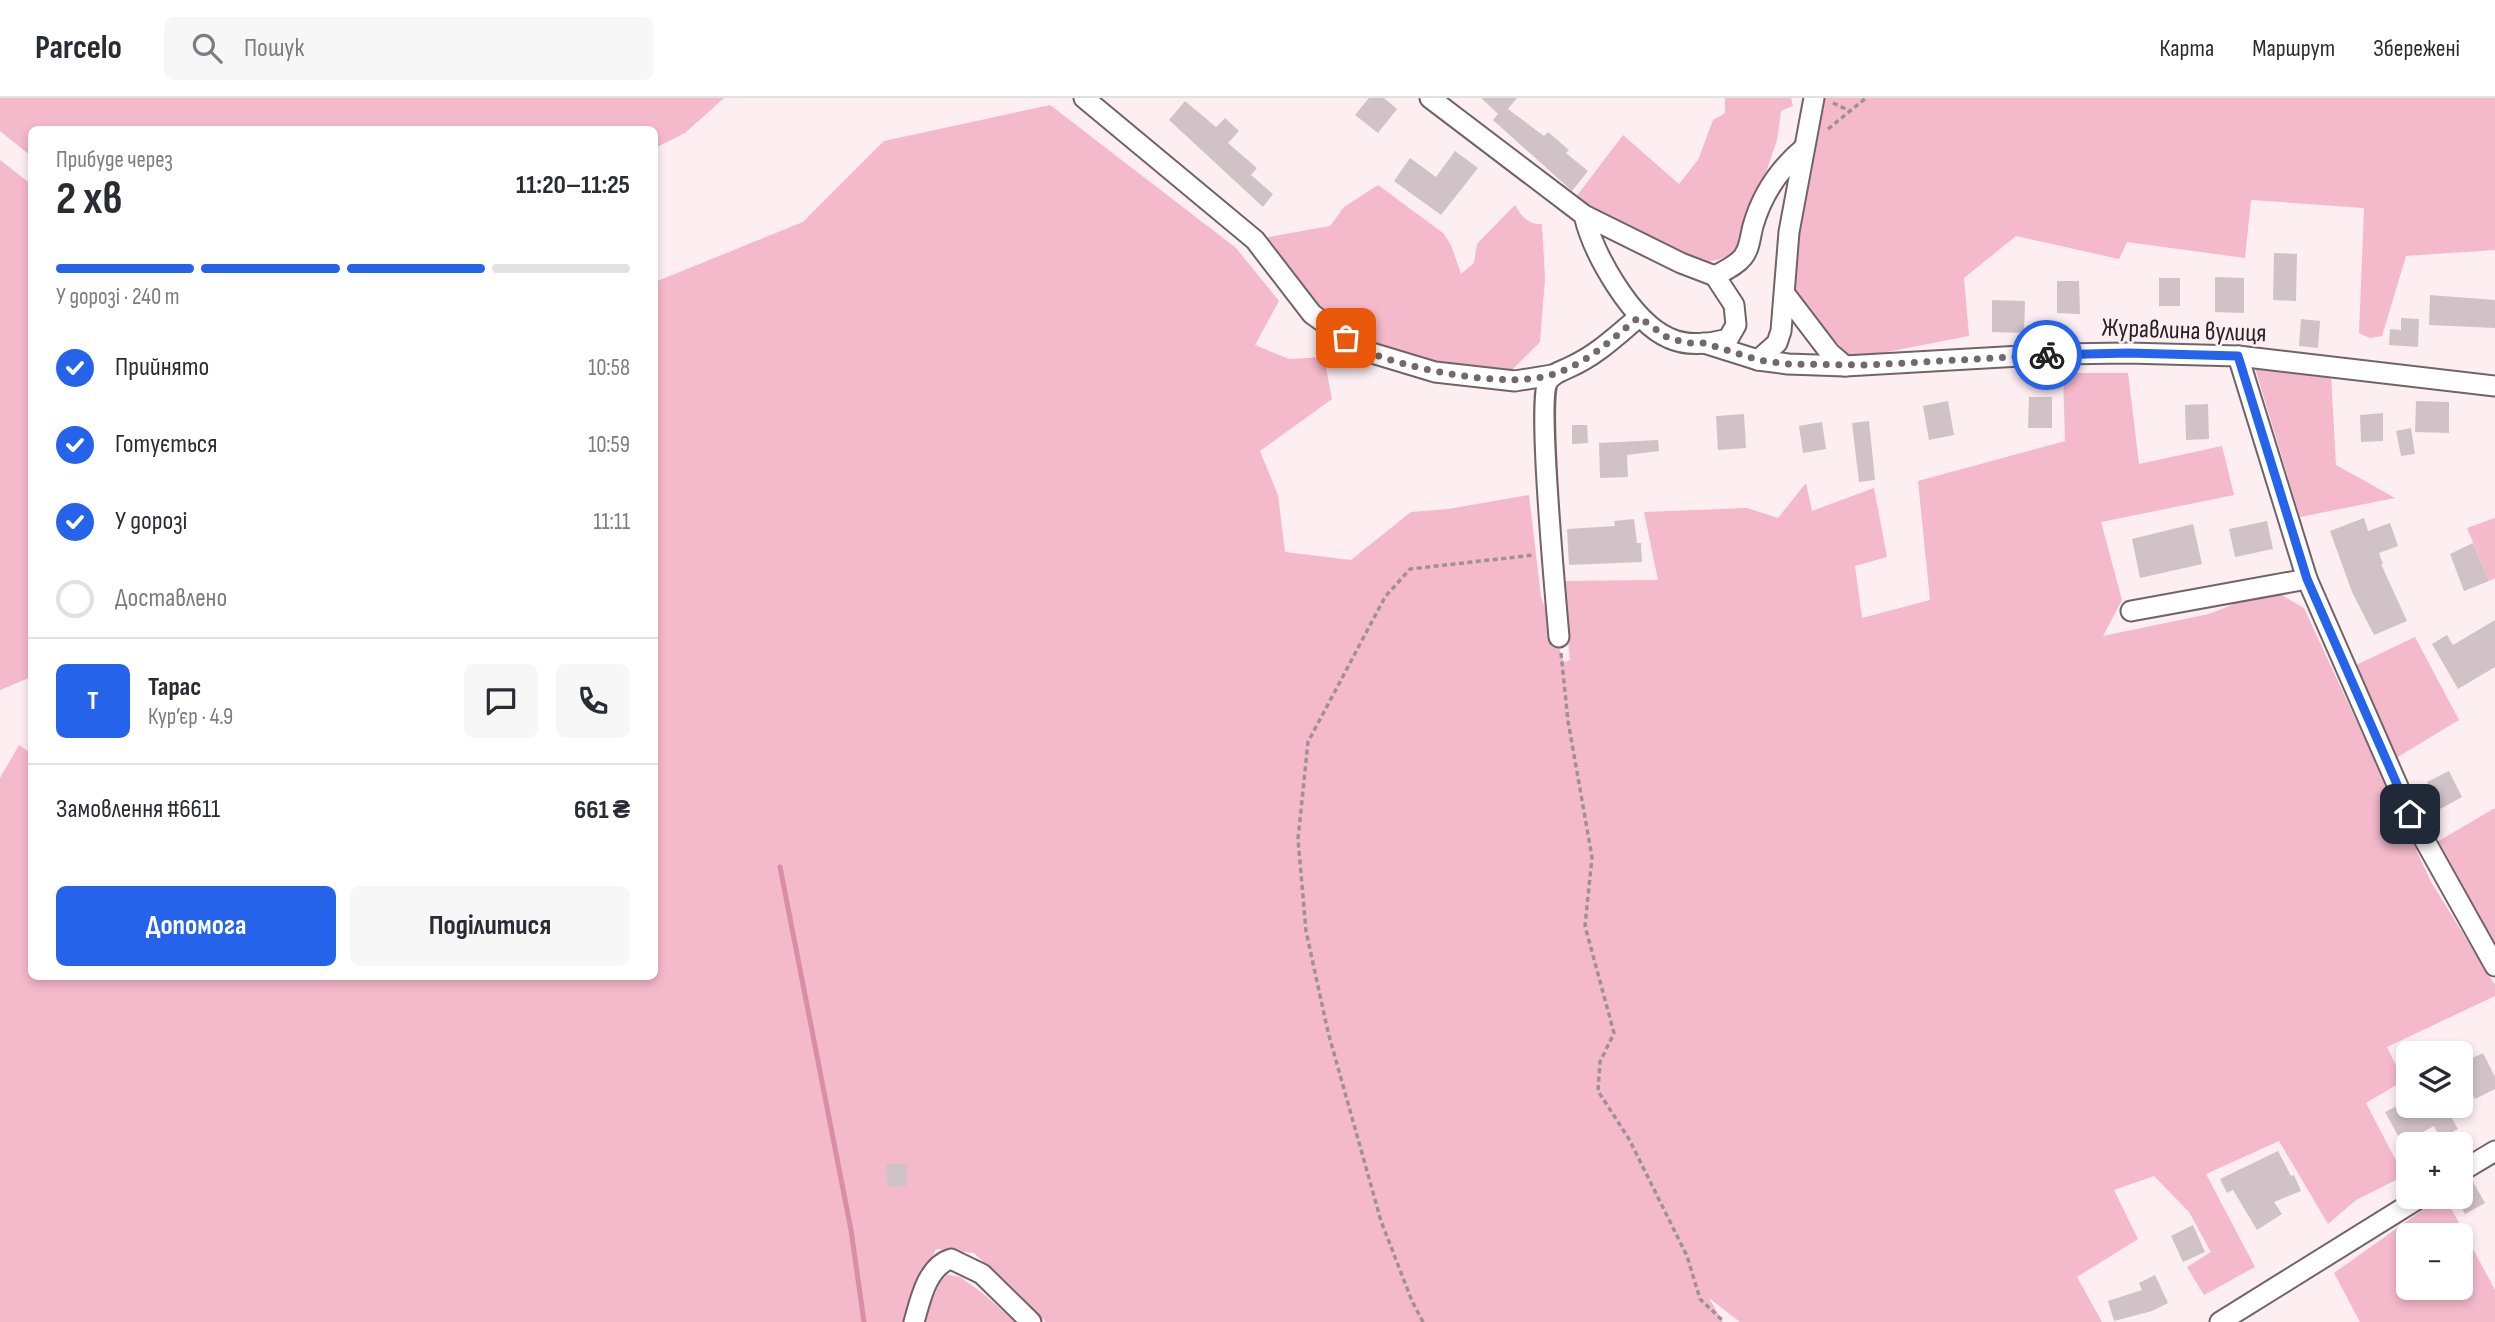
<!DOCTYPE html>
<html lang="uk">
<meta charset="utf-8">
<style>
:root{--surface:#fff;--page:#f7f7f7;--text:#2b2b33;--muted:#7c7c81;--line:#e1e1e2;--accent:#2563eb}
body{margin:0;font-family:"Sofia Sans Condensed",sans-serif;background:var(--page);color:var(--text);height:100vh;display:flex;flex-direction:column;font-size:26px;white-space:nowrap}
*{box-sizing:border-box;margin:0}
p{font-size:23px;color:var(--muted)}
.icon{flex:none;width:38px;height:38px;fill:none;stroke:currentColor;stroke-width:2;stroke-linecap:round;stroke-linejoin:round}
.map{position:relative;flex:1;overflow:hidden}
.panel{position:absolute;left:28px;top:28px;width:630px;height:854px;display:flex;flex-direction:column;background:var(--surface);border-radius:10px;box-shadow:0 4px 10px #0003}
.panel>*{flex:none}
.controls{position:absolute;left:2396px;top:943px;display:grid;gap:14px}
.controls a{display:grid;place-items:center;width:77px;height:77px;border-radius:10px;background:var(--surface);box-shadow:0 4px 10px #0003;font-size:35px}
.pin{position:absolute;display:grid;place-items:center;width:60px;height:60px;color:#fff;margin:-30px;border-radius:14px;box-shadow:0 4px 10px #0006}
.courier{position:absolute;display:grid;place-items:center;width:70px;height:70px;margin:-35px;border:5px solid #2563eb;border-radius:50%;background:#fff;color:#222;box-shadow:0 2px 9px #0007}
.summary em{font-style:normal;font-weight:700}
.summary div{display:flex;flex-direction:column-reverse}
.summary{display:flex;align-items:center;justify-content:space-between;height:119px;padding:0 28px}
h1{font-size:46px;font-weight:700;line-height:52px}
.bar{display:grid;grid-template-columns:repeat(4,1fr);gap:10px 7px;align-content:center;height:84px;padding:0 28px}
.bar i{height:9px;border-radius:5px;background:var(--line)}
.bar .current{background:var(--accent)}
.bar p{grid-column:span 4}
.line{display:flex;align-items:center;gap:18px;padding:0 28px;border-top:2px solid var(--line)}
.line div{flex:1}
.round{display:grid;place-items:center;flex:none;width:74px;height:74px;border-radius:10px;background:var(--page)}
ol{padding:0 28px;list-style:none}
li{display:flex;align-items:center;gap:21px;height:77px}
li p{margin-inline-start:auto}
li .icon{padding:7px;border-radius:50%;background:var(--accent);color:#fff;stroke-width:4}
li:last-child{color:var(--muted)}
li i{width:38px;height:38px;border:4px solid var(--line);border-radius:50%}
.button{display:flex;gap:14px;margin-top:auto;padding:14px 28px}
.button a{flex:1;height:80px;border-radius:10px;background:var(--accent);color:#fff;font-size:28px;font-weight:700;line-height:80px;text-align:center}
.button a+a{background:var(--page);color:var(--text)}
header{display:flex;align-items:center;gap:42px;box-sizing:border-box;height:98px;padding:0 35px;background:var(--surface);border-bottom:2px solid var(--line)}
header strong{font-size:33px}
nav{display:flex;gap:38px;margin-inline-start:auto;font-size:24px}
.search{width:490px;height:63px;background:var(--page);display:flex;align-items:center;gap:18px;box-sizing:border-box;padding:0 24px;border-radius:10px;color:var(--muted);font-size:26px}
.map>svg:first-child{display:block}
.green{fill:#f5b9cc;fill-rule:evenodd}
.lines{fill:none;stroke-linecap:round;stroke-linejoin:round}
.stream{stroke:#da8da6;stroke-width:5}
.building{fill:#d0c2c6}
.minor-casing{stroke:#706467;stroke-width:23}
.path{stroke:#9c9295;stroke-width:3.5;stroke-dasharray:5 3.5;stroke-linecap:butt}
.minor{stroke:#fff;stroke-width:19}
.done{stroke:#72696c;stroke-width:7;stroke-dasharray:0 12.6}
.route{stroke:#2563eb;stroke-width:9}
.labels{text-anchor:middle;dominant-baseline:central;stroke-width:5;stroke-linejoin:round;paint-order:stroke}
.street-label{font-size:26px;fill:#272224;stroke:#fdeef2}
</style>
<header>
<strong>Parcelo</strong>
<div class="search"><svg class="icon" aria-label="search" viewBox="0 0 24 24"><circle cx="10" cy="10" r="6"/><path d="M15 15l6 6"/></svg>Пошук</div>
<nav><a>Карта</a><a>Маршрут</a><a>Збережені</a></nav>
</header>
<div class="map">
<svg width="2495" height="1224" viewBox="0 0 2495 1224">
<rect width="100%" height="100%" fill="#fdeef2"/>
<!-- green -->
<g class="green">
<polygon points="0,0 724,0 685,35 655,50 654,32 32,32 31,58 0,33"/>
<path d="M 1725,0 L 1791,0 L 1793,8 L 1781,13 L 1777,42 L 1742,145 C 1730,160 1717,163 1699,165 L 1573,103 L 1623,37 L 1679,86 L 1698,62 L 1713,22 L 1725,15 Z"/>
<polygon points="1821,0 2495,0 2495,152 2406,158 2382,238 2370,240 2359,235 2364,110 2251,102 2245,160 2127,144 2119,161 2016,138 1964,180 1969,238 1851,261 1792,192 1812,38"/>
<polygon points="1050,7 1236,150 1279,203 1255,247 1289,261 1324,259 1332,301 1260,353 1278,397 1285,454 1351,462 1411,414 1448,411 1529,397 1541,499 1564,564 1570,562 1562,483 1658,482 1644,414 1747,410 1778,420 1806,385 1812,413 1874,390 1887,459 1855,468 1862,520 1930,502 1918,383 2065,343 2063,275 2128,275 2139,366 2222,348 2234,397 2101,424 2122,502 2103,538 2209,516 2271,491 2304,510 2431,784 2495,887 2495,898 2387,949 2403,983 2366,1005 2404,1078 2356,1102 2328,1126 2279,1043 2206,1076 2255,1169 2204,1197 2187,1169 2211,1154 2189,1114 2154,1078 2114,1092 2138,1141 2077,1179 2102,1224 1740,1224 1709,1200 1723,1224 1046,1224 974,1155 936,1151 906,1213 929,1209 944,1176 960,1179 985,1197 1015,1224 0,1224 0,680 19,647 31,655 32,878 654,878 655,184 803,124 884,43"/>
<polygon points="0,62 32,87 31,579 0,592"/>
<path d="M 1378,87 L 1443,135 L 1451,147 L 1461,176 L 1474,165 L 1477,146 L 1515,107 C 1522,119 1527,126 1542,126 L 1545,181 L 1540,244 L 1505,279 L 1435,270 L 1363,249 L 1315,214 L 1258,141 L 1330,128 L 1344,109 Z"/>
<polygon points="2255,270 2331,277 2336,367 2395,400 2300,419"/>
<polygon points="2495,420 2495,480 2489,483 2467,430"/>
<polygon points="2415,539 2459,622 2396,660 2352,569"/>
<polygon points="2495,710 2495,846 2449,771 2437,744"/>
<path d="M 2441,1099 L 2445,1099 L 2495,1192 L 2495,1224 L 2360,1224 L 2334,1175 ZM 2408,1138 L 2460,1138 L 2460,1190 L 2408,1190 Z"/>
</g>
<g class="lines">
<!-- stream -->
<polyline class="stream" points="780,769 851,1132 864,1224"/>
</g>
<!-- building -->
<g class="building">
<polygon points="1369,0 1384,0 1397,11 1378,35 1355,17"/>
<polygon points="1481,0 1517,0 1508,11 1544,38 1548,34 1569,52 1566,55 1588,73 1572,93 1493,22 1498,16"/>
<polygon points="1185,3 1216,29 1225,20 1239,33 1228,45 1257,70 1251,77 1273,96 1263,109 1169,22"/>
<polygon points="1455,53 1478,70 1441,117 1394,83 1410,60 1436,79"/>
<polygon points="2274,155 2297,156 2296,203 2273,202"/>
<polygon points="2215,179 2244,180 2244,215 2215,214"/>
<rect x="2159" y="180" width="21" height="28"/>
<polygon points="2057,183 2079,183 2080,216 2057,215"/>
<polygon points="2430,197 2495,202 2495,230 2429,227"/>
<polygon points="1992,202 2025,203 2024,235 1992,234"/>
<polygon points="2401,220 2419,221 2418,249 2389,247 2390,231 2401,232"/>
<polygon points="2301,221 2320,223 2318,250 2299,248"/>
<polygon points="2029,299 2052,299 2052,330 2028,330"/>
<polygon points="1948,303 1954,337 1929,342 1923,308"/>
<polygon points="2416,303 2449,304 2449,335 2415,334"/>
<polygon points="2208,306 2209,341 2186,342 2185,307"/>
<polygon points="2383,315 2383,343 2361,344 2360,317"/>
<polygon points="1744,316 1746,350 1718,352 1716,318"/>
<polygon points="1869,323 1875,382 1859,384 1852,325"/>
<polygon points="1822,324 1826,351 1803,355 1799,328"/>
<polygon points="1572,327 1587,327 1588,345 1572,346"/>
<polygon points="2411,330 2415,356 2401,358 2396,333"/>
<polygon points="1658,342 1659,353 1627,357 1628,379 1600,380 1599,345"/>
<polygon points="2364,420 2368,433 2390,425 2398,448 2379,455 2383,466 2381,466 2407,523 2374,537 2352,494 2330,433"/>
<polygon points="1634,421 1637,445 1641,445 1642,464 1569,467 1567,431 1615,428 1614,423"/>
<polygon points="2267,423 2273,451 2235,459 2229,431"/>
<polygon points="2193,426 2202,466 2140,480 2132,441"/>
<polygon points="2473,445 2489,483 2464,493 2450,456"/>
<polygon points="2495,522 2495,569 2458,591 2432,546 2447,537 2453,547"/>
<polygon points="2449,673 2462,699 2440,711 2427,684"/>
<polygon points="2483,955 2495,979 2495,991 2475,1001 2460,973 2460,966"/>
<polygon points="2397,1008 2445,1008 2458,1031 2440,1040 2434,1028 2402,1045 2385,1014"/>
<polygon points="2278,1053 2291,1078 2294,1077 2301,1093 2274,1104 2282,1116 2257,1132 2233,1092 2227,1095 2220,1081"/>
<polygon points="886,1066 907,1066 907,1088 887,1089"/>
<polygon points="2473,1084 2485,1105 2465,1116 2460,1107 2460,1091"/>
<polygon points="2193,1127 2205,1154 2183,1164 2171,1138"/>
<polygon points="2155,1177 2168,1205 2152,1213 2114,1223 2108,1203 2142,1192 2139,1185"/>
</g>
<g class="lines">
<defs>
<g id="minor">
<polyline points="1084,0 1255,142 1312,216 1362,252 1435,274 1515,283 1552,277"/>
<path d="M 1430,0 L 1584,117 L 1681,165 L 1715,178 L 1734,207 L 1736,227 L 1728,241 C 1709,246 1688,249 1669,240 C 1632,224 1593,156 1584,117"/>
<path d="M 1715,178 C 1725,172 1736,168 1743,159 C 1750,150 1750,139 1753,128 C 1762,96 1779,71 1804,50"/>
<polyline points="1785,196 1830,255 1845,268"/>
<polyline points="1704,245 1758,262 1788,266 1845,268 2057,256 2128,255 2238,258 2495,288"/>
<polyline points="2238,258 2307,481"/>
<polyline points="1758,262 1777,245 1781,233 1789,134 1814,0"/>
<polyline points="2131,513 2307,481 2410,716 2495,868"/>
<path d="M 1559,539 C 1556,504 1537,300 1548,283 C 1553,275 1562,273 1570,269 C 1597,257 1616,238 1639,219"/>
<polyline points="2460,1074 2495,1053"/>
<path d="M 914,1224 C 920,1203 927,1168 951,1161 L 982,1176 L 1031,1224"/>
<polyline points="2220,1224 2421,1099"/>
</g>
</defs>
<!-- minor casing -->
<use href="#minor" class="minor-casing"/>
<!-- path -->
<g class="path">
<polyline points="1833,5 1850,13"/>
<polyline points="1828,31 1866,0"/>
<polyline points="1561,555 1568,623 1592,759 1585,828 1614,935 1600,964 1598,993 1629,1041 1687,1158 1700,1201 1724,1224"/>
<polyline points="1423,1224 1412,1203 1381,1123 1328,934 1306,833 1298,741 1308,644 1385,499 1410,471 1534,457"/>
</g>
<!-- minor -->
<use href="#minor" class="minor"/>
</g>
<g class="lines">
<!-- done -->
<path class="done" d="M 1346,240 C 1351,244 1357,249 1363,252 C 1407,271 1509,292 1554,276 C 1589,264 1611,242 1639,219 L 1668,240 L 1689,245 L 1704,245 L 1758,262 L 1788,266 L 1869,267 L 2047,257"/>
<!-- route -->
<polyline class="route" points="2047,257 2128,255 2238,258 2307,481 2410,716"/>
</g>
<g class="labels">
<!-- street labels -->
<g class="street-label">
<text transform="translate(2184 233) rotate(2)">Журавлина вулиця</text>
</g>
</g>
</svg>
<div class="controls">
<a><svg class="icon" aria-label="layers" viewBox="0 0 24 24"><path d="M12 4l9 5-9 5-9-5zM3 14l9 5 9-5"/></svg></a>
<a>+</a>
<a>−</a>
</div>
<div class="pin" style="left:1346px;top:240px;background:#ea580c"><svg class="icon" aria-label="bag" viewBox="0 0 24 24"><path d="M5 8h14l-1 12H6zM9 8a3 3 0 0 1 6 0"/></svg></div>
<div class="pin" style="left:2410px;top:716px;background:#1f2937"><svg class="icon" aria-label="home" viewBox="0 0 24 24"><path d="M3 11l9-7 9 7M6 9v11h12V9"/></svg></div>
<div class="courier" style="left:2047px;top:257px"><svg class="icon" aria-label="bike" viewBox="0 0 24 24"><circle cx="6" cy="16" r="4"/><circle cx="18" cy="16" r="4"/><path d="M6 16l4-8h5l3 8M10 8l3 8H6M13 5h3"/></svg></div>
<section class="panel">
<div class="summary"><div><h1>2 хв</h1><p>Прибуде через</p></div><em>11:20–11:25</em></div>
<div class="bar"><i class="current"></i><i class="current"></i><i class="current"></i><i></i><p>У дорозі · 240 m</p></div>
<ol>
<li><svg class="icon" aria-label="check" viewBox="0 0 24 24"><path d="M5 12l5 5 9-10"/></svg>Прийнято<p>10:58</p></li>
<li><svg class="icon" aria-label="check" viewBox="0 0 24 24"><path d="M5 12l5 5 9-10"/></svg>Готується<p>10:59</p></li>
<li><svg class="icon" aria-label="check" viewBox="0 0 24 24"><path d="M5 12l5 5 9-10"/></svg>У дорозі<p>11:11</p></li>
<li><i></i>Доставлено</li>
</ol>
<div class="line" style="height:126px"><b class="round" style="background:var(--accent);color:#fff">Т</b><div><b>Тарас</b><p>Кур’єр · 4.9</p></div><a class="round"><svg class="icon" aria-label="chat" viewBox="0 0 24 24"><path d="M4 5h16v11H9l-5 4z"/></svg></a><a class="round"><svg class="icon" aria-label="phone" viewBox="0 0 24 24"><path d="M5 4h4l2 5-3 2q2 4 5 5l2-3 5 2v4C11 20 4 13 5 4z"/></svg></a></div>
<div class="line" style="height:91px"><div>Замовлення #6611</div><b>661 ₴</b></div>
<div class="button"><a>Допомога</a><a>Поділитися</a></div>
</section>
</div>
